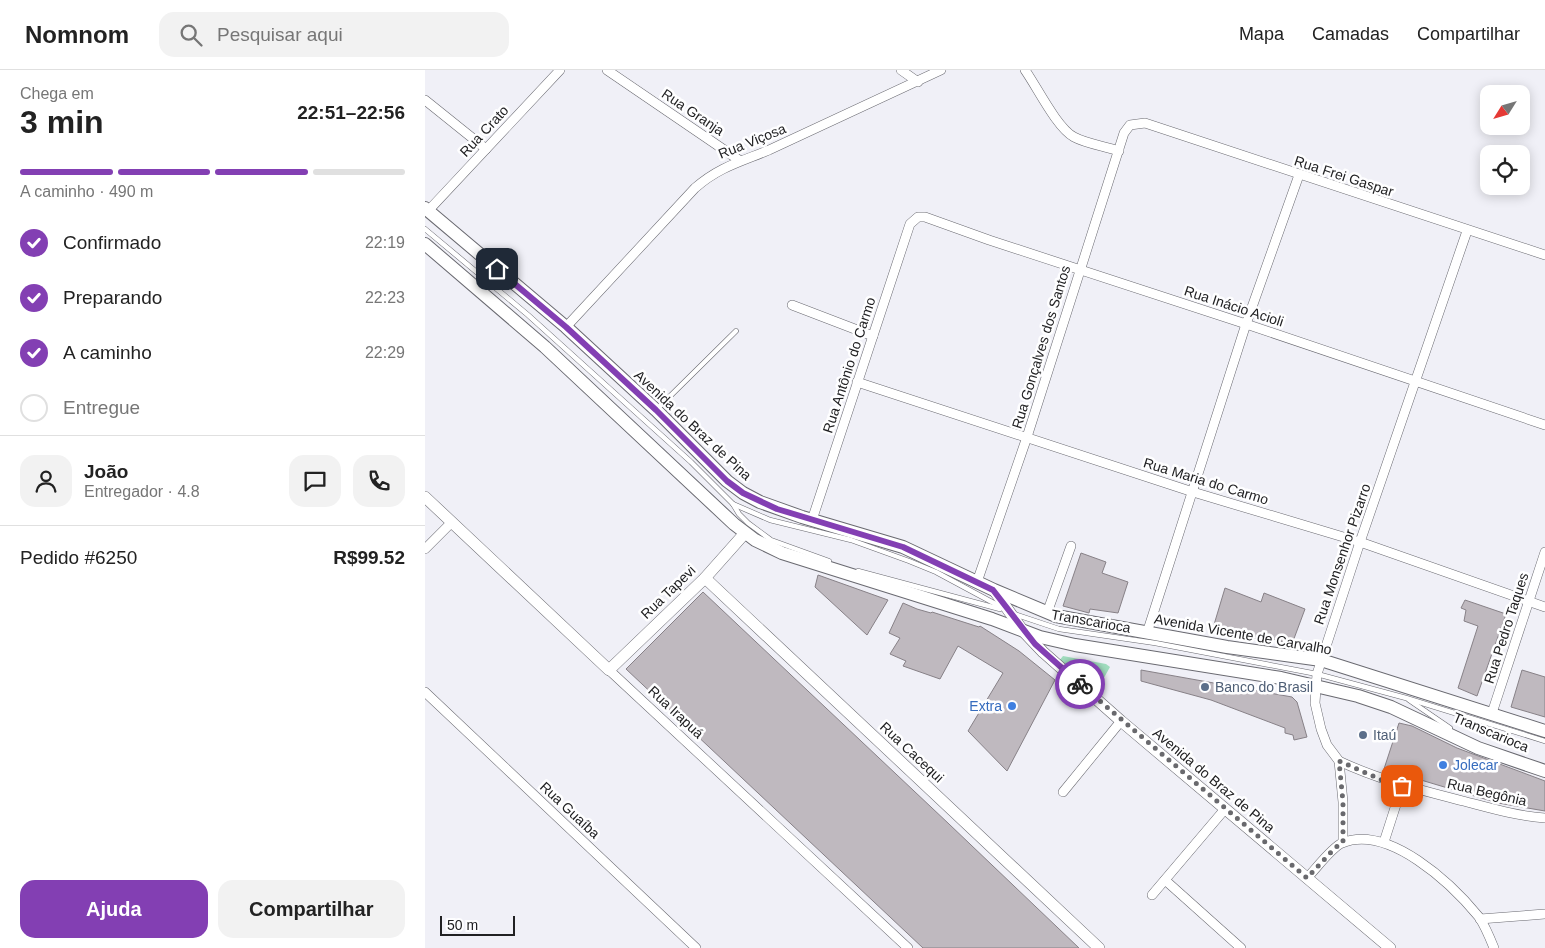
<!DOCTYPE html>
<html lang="pt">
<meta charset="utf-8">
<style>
:root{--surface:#fff;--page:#f2f2f2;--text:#222;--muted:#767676;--line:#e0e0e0;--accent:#833fb3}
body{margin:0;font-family:Helvetica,sans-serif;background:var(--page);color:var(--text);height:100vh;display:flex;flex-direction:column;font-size:19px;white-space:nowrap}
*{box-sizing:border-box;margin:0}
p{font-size:16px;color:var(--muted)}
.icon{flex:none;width:28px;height:28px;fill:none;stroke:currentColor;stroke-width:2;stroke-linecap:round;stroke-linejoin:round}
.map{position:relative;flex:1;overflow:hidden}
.details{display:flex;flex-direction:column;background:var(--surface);width:425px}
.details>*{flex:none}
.needle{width:32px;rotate:233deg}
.fabs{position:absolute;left:1055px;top:15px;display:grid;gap:10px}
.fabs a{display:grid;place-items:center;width:50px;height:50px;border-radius:10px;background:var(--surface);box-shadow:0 2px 12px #0003;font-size:25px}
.scale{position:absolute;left:15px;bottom:12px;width:75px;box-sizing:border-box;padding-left:5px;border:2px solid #212123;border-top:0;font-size:14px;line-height:18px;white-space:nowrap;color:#212123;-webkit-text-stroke:4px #fefeff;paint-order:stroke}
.pin{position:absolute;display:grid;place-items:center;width:42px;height:42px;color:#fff;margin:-21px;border-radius:10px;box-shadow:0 2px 8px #0006}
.courier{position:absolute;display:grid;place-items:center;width:50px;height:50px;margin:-25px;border:4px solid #833fb3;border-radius:50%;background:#fff;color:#222;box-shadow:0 1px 6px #0007}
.overview em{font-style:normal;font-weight:700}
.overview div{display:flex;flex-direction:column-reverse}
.overview{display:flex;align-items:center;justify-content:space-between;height:85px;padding:0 20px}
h1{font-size:32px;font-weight:700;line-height:38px}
.bar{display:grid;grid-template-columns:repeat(4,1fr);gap:8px 5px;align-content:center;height:60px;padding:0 20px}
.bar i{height:6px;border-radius:4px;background:var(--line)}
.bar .active{background:var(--accent)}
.bar p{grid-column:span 4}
.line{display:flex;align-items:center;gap:12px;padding:0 20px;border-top:1px solid var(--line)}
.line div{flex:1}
.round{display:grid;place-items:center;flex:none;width:52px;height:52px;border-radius:15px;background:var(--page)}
ol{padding:0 20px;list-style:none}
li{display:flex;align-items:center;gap:15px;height:55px}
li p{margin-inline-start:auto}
li .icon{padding:5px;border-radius:50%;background:var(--accent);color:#fff;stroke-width:4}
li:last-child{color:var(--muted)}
li i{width:28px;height:28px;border:2px solid var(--line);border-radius:50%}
.cta{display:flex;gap:10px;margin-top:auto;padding:10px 20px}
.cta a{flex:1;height:58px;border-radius:15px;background:var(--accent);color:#fff;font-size:20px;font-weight:700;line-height:58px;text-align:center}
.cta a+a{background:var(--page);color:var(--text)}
header{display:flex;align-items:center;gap:30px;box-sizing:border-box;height:70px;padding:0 25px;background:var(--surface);border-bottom:1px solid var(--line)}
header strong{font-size:24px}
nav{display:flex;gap:28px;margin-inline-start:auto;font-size:18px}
.search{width:350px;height:45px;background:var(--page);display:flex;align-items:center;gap:12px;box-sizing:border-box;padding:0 18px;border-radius:15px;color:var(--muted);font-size:19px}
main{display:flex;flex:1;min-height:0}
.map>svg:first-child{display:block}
.green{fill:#a0dcbe}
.building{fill:#bfb9bf;stroke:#878187}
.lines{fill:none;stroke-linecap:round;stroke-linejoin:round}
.lane-casing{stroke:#696970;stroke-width:5.5}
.street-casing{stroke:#696970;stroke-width:10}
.secondary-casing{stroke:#696970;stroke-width:12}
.primary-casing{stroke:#696970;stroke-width:14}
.lane{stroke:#fff;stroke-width:4.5}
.street{stroke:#fff;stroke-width:9}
.secondary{stroke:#fff;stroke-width:11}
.primary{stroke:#fff;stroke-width:12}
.done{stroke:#69696d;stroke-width:5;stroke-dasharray:0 9}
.route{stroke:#833fb3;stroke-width:6}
.service-dot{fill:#5c6f8a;stroke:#fefeff;stroke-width:2}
.shop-dot{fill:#3f7fe0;stroke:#fefeff;stroke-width:2}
.labels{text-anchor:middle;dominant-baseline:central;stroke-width:5;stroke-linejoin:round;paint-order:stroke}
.street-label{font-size:14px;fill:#212123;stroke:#fefeff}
.service-label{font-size:14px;fill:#4e5e75;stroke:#fefeff;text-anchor:start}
.shop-label{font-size:14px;fill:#366cbe;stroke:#fefeff;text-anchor:end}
</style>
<header>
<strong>Nomnom</strong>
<div class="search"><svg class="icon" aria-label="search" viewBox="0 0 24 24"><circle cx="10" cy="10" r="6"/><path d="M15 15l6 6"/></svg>Pesquisar aqui</div>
<nav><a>Mapa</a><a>Camadas</a><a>Compartilhar</a></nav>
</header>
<main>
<section class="details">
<div class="overview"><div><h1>3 min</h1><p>Chega em</p></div><em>22:51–22:56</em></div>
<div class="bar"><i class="active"></i><i class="active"></i><i class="active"></i><i></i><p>A caminho · 490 m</p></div>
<ol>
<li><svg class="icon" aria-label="check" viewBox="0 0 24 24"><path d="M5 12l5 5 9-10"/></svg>Confirmado<p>22:19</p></li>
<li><svg class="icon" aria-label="check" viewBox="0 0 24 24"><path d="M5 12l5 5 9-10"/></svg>Preparando<p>22:23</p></li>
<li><svg class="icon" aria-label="check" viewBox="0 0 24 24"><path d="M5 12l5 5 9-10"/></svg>A caminho<p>22:29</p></li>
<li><i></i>Entregue</li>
</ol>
<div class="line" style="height:90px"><a class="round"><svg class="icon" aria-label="person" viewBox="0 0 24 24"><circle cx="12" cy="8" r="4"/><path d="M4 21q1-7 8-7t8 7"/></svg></a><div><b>João</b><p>Entregador · 4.8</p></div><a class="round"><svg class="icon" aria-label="chat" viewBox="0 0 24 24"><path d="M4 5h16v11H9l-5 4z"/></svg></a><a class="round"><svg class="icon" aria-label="phone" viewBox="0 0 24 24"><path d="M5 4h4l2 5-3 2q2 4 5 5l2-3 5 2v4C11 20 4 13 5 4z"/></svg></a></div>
<div class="line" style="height:65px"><div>Pedido #6250</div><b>R$99.52</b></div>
<div class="cta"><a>Ajuda</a><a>Compartilhar</a></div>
</section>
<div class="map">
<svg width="1120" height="878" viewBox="0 0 1120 878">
<rect width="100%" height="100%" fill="#f0f0f7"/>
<!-- green -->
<polygon class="green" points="638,586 681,594 685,597 671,622 634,591"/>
<!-- building -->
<g class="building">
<polygon points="656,483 681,492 677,503 703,512 693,543 665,539 664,543 638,536"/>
<polygon points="393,505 463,530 442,565 390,517"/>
<polygon points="800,518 836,532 839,523 880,539 867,574 840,567 839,572 822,565 820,569 788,558"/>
<polygon points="278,522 524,754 654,878 498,878 201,599"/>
<polygon points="1040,530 1081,544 1052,626 1033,618 1053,556 1039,551 1041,540 1036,538"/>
<polygon points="478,533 492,539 506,543 507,542 554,557 555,556 594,581 630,610 582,701 543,661 578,603 533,576 515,609 478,596 481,591 465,584 475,568 464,563"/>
<polygon points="716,600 867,627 872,632 882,667 869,670 868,665 860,663 860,658 786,630 716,611"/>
<polygon points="1097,600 1120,607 1120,647 1086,637"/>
<polygon points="974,653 987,656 1032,678 1120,711 1120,741 1073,733 959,699"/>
</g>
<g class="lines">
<defs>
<g id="lane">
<polyline points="0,159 103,245 266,392 308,434 314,444 323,453 346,470 404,491"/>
<polyline points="232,339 311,261"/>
<polyline points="308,434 345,450 426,470 484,491 511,502 578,538"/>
<polyline points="433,501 575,539"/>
<polyline points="589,544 634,559 730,573 892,604 981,628 1120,671"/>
<polyline points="984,630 1025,658"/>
</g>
<g id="street">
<polyline points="182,0 314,90"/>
<polyline points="476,0 493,12"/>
<path d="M 600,0 C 612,17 632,58 649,67 C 662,74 680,76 694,81"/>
<polyline points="0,30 61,79"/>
<polyline points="3,141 135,0"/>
<polyline points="367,235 448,266"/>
<path d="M 141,257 L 270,118 C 294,97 315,92 344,80 L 516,0"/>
<polyline points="432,312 768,422 935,472 1120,537"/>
<polyline points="387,450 483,160 485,154 493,147 500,147 564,170 821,254 1120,355"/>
<polyline points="0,479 27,452"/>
<polyline points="552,512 602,367 699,63 705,55 720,53 1120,185"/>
<polyline points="622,543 646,476"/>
<polyline points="722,563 821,254 874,105"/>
<polyline points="184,600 483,878"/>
<polyline points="0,622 271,878"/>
<polyline points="1067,643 1120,482"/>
<path d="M 914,691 C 954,710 995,720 1038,731 C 1065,738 1092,746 1120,748"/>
<polyline points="638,722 696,651"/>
<polyline points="918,772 918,732 914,691 902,675 896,659 890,633 892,604 935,472 1042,161"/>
<polyline points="959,772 977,716"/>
<path d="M 882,808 C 891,799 906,778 917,773 C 964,754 1027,814 1054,847 C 1060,856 1065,868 1069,878"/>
<polyline points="740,810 816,878"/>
<polyline points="727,825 800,739"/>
<polyline points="1055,849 1120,844"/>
</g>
<g id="secondary">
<polyline points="0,427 184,600 280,508 320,463"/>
<polyline points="280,508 674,878"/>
<polyline points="569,520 598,561 618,582 696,651 965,878"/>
</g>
<g id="primary">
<polyline points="0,138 141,257 231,340 302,411 318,423 335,432 377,447 478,477 569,520 631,546 802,577 896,590 1120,661"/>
<polyline points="0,174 120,277 309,454 330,470 357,483 567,549 615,567 650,575 856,608 933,626 966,637 1053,678 1120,701"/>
</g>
</defs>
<!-- lane casing -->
<use href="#lane" class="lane-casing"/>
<!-- street casing -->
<use href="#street" class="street-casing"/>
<!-- secondary casing -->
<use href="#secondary" class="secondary-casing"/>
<!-- primary casing -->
<use href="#primary" class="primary-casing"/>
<!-- lane -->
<use href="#lane" class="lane"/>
<!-- street -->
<use href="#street" class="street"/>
<!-- secondary -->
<use href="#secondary" class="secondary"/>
<!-- primary -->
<use href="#primary" class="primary"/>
</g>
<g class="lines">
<!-- done -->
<polyline class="done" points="655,614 882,808 910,778 918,772 918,732 914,691 957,710 977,716"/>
<!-- route -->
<polyline class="route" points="72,199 141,257 231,340 302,411 318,423 352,439 478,477 568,520 610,574 655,614"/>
</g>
<!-- markers -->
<g class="service-dot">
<circle cx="780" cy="617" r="5"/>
<circle cx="938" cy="665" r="5"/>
</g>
<g class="shop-dot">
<circle cx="587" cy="636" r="5"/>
<circle cx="1018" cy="695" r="5"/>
</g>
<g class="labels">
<!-- street labels -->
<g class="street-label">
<text transform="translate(268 42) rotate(34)">Rua Granja</text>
<text transform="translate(59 61) rotate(-47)">Rua Crato</text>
<text transform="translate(327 71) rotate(-22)">Rua Viçosa</text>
<text transform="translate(919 106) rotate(18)">Rua Frei Gaspar</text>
<text transform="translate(809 236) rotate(18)">Rua Inácio Acioli</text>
<text transform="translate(616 277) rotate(-73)">Rua Gonçalves dos Santos</text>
<text transform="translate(424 295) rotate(-72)">Rua Antônio do Carmo</text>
<text transform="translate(268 355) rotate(43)">Avenida do Braz de Pina</text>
<text transform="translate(781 411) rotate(17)">Rua Maria do Carmo</text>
<text transform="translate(917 484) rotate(-71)">Rua Monsenhor Pizarro</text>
<text transform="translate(243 522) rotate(-44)">Rua Tapevi</text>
<text transform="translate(666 551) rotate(10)">Transcarioca</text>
<text transform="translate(1081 558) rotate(-72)">Rua Pedro Taques</text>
<text transform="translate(818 564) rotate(10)">Avenida Vicente de Carvalho</text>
<text transform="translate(251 642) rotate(43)">Rua Irapuá</text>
<text transform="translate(1066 662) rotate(23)">Transcarioca</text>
<text transform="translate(487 682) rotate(43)">Rua Cacequi</text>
<text transform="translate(789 710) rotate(40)">Avenida do Braz de Pina</text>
<text transform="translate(1062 722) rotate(13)">Rua Begônia</text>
<text transform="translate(145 740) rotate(43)">Rua Guaíba</text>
</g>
<!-- service labels -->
<g class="service-label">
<text x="790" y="617">Banco do Brasil</text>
<text x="948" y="665">Itaú</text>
</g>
<!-- shop labels -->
<g class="shop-label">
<text x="577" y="636">Extra</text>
<text x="1028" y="695" text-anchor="start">Jolecar</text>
</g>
</g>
</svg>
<div class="fabs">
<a><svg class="needle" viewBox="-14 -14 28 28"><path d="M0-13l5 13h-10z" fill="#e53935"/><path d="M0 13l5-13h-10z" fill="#767676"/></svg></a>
<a><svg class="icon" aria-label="locate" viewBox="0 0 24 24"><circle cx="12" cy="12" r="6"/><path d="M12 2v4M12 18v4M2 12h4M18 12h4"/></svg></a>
</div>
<div class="scale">50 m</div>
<div class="pin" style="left:977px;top:716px;background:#ea580c"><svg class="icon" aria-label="bag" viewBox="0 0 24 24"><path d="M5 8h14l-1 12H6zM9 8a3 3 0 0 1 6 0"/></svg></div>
<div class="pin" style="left:72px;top:199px;background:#1f2937"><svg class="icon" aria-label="home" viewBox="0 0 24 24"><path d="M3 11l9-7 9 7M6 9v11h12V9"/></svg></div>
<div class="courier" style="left:655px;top:614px"><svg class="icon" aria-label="bike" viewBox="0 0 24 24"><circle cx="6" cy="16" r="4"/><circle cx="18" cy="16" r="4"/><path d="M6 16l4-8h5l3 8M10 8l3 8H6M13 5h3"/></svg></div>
</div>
</main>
